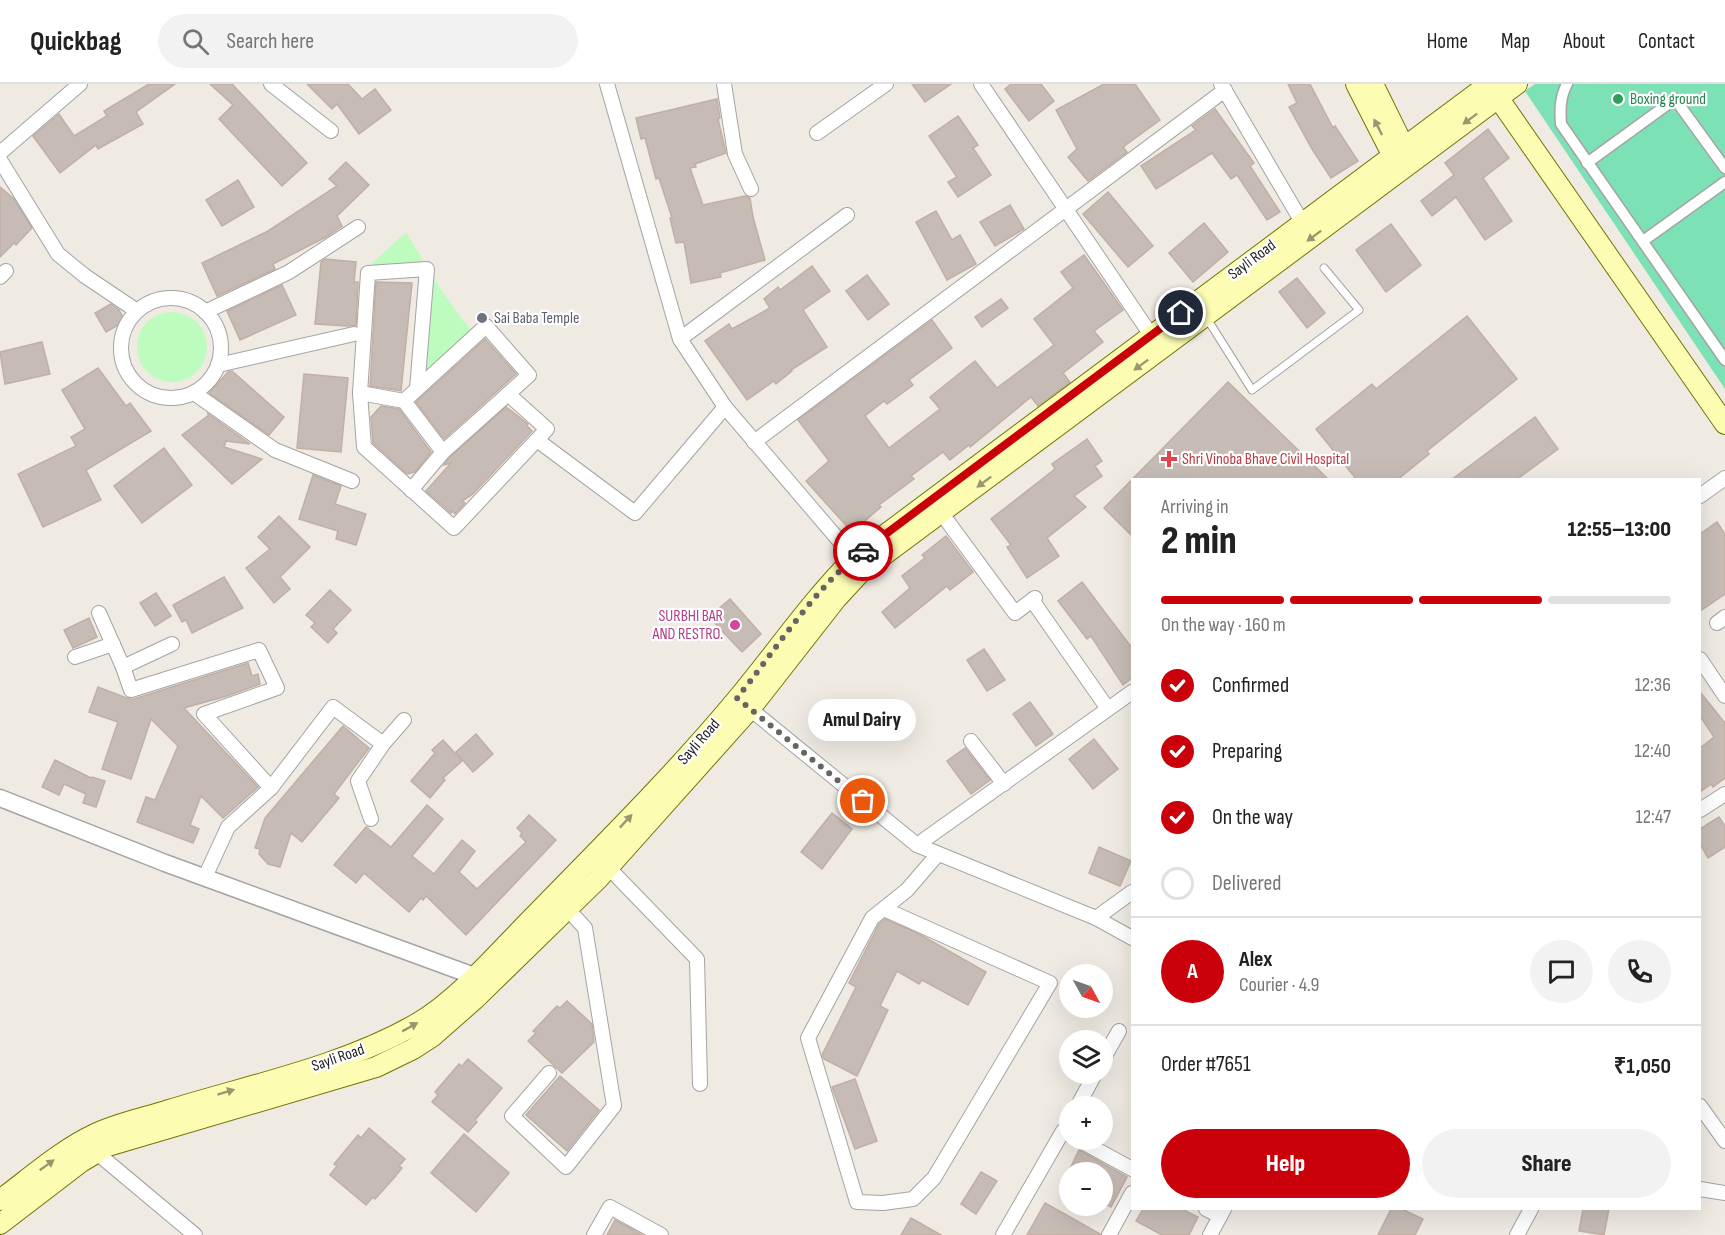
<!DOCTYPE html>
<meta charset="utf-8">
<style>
:root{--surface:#fff;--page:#f2f2f2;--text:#222;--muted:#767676;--line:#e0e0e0;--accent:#ca000a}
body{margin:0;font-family:"Sofia Sans Condensed",sans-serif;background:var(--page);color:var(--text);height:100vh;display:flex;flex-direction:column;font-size:22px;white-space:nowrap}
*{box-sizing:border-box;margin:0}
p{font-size:20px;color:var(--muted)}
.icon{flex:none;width:33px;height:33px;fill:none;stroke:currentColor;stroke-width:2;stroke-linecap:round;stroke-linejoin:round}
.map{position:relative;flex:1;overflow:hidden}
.drawer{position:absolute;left:1131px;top:394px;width:570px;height:732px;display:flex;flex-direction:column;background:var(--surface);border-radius:0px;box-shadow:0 6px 24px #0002}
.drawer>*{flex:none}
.needle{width:39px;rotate:130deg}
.tools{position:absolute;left:1059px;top:880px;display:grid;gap:12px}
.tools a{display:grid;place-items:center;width:54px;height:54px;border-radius:50%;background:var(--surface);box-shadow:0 6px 24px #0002;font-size:30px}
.pin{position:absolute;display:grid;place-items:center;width:51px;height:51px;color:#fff;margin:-26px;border:3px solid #fff;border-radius:50%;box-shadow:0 2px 6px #0007}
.courier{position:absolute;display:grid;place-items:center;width:60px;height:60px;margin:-30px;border:4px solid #ca000a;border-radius:50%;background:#fff;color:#222;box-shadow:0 2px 8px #0007}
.bubble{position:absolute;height:42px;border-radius:21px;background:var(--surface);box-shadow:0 6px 24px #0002;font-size:20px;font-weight:800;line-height:42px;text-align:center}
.headline em{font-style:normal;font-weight:800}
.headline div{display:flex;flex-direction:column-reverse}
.headline{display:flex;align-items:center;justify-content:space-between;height:102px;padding:0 30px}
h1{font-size:39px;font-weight:800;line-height:45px}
.bar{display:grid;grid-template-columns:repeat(4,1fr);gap:9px 6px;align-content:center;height:72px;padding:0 30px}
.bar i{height:8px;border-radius:4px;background:var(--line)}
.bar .active{background:var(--accent)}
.bar p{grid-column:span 4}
.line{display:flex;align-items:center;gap:15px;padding:0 30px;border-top:2px solid var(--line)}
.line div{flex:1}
.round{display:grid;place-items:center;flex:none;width:63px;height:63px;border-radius:32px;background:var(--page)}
ol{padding:0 30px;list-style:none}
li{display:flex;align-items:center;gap:18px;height:66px}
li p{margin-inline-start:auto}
li .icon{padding:6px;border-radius:50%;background:var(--accent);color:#fff;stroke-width:4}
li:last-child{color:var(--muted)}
li i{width:33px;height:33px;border:3px solid var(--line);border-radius:50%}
.action{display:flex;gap:12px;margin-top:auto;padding:12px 30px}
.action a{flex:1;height:69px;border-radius:36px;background:var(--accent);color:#fff;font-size:24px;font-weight:800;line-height:69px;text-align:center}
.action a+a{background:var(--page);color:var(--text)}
header{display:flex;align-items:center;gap:36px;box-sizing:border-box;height:84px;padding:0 30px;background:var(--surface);border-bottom:2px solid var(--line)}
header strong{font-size:28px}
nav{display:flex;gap:33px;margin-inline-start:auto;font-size:21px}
.search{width:420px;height:54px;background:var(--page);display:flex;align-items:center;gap:15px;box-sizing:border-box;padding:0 21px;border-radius:33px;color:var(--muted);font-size:22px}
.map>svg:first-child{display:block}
.park{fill:#bdfbbe}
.pitch{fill:#7ce1b5}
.building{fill:#c6bcb5;stroke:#c1afa4;stroke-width:1.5}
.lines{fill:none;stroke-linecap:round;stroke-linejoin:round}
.service-casing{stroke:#a4a4a4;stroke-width:9}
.pedestrian-casing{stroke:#a4a4a4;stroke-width:13}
.minor-casing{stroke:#a4a4a4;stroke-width:16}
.tertiary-casing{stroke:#a4a4a4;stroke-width:19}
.secondary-casing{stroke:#707701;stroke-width:22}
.service{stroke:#fff;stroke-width:7}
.pedestrian{stroke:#fff;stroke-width:10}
.minor{stroke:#fff;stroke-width:14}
.tertiary{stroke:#fff;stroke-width:16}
.secondary{stroke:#fcfcb3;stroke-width:20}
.oneway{fill:#989870}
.done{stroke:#666562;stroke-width:6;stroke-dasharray:0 10.8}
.route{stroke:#ca000a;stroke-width:8}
.leisure-dot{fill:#2e9e5b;stroke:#fff;stroke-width:2}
.worship-dot{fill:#6b7280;stroke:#fff;stroke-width:2}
.health-dot{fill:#e0444e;stroke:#fff;stroke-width:2}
.hotel-dot{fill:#d1479c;stroke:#fff;stroke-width:2}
.labels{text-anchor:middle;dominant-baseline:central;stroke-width:4.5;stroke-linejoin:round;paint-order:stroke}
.leisure-label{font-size:16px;fill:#27864d;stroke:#fff;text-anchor:start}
.street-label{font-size:16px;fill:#1d1d1d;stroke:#fff}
.worship-label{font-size:16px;fill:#5b616d;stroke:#fff;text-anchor:start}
.health-label{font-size:16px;fill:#be3a42;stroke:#fff;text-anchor:start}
.hotel-label{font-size:16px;fill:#b23c85;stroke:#fff;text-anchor:end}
</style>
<header>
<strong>Quickbag</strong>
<div class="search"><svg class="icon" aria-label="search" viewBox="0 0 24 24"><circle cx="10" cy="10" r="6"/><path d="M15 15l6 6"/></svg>Search here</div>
<nav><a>Home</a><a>Map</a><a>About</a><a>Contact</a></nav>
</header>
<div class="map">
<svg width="1725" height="1151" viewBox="0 0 1725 1151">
<rect width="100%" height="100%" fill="#efeae2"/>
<!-- park -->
<g class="park">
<path d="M 406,148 C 427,185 449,220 476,252 L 417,305 L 427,186 L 364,187 Z"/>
<circle cx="172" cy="263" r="35"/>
</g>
<!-- pitch -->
<polygon class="pitch" points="1535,0 1725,0 1725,305 1525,7"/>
<!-- building -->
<g class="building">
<polygon points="149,0 175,0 136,28 143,40 98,65 96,61 60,89 33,52 59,30 74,52 107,32 104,27"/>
<polygon points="210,0 232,0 307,79 282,102 219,35 233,21"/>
<polygon points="307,0 348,0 362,15 375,5 391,26 359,50 337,20 332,25"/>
<polygon points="912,0 951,0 925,18"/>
<polygon points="1011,0 1041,0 1054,17 1029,37 1005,5"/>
<polygon points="1104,0 1135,0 1160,36 1123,63 1127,68 1088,97 1068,73 1077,65 1056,26"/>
<polygon points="1288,0 1310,0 1333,44 1335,42 1358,77 1331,94 1312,65 1289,23 1297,19"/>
<polygon points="717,15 720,34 718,35 726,69 695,80 696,83 690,84 703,121 745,112 750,114 753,133 765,176 720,189 721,193 691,199 684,158 676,159 670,134 672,134 659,94 656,95 645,54 641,55 636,34"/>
<polygon points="1215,25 1254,79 1250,82 1280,128 1267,136 1237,91 1231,95 1212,69 1156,105 1141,82 1196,46 1192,42"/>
<polygon points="958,32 978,61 973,64 991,91 958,113 948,98 957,93 929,52"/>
<polygon points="1488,45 1509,74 1483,94 1512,137 1485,156 1456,113 1432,132 1421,117 1454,91 1445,79"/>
<polygon points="346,78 369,101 337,132 342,142 326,153 273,180 275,185 217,212 202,179 268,147 337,102 329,95"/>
<polygon points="238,96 254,123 222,142 206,116"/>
<polygon points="0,103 14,115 32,144 16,161 14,159 0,173"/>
<polygon points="1108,108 1153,162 1128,183 1083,130"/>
<polygon points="1010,121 1024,145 995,162 980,138"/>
<polygon points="936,127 952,156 960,151 976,180 947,196 916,138"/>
<polygon points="1204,139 1228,168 1193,198 1169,169"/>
<polygon points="1391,140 1421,181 1386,208 1356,166"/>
<polygon points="1084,171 1123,226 1094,247 1103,258 1063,289 1070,298 1038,322 1031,313 970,363 969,361 950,376 943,368 911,392 914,395 879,421 881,423 852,448 806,397 829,377 798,336 932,236 952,264 909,296 913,301 887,320 884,317 865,332 889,364 940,325 930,313 975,277 997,304 1054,261 1034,235 1073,204 1061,188"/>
<polygon points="325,175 356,178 354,198 358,198 356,241 347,242 315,240 321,178"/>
<polygon points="812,182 830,207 803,226 827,263 791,286 792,287 776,300 774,297 747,316 705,257 729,240 732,245 770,224 764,215 778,203 780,206"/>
<polygon points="867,191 889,220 868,236 846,207"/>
<polygon points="1297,194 1325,229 1307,244 1279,208"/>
<polygon points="376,198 412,199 401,307 370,302"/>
<polygon points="282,201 296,231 240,256 227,227"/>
<polygon points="1001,215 1008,224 982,243 975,233"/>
<polygon points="111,220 119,226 125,237 106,248 95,229"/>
<polygon points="1467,232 1517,295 1427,367 1429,370 1397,396 1357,396 1316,345 1372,300 1376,305"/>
<polygon points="485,255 516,290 444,355 416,318"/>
<polygon points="42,258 50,290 5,300 0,268"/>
<polygon points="98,284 126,322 130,319 151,347 86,386 101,416 43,443 18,390 76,362 71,353 85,345 62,306"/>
<polygon points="232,287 284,333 269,351 209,309 228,288"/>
<polygon points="304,290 348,294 341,368 297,364"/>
<polygon points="1228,298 1329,396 1132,396 1132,452 1104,424"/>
<polygon points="381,322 399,325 431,368 415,388 407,390 373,359 371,333"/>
<polygon points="506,323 528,340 527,342 532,347 473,410 462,417 465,419 455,430 452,427 451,429 426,407 451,379 444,381 449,374"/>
<polygon points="207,329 250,360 226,357 224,363 262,375 232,400 182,351 209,331"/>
<polygon points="1535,333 1558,365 1516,396 1451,396"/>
<polygon points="1087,355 1102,377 1095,382 1102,392 1074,412 1086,423 1047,454 1059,472 1027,494 1007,463 1011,461 991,435 1055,385 1052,380"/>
<polygon points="164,364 192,401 142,439 114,402"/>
<polygon points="313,391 341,402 335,420 366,430 356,461 336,455 338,447 299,435"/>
<polygon points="279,432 310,463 280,493 290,505 274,519 246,484 270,465 258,453"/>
<polygon points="1717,438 1725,450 1725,510 1700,527 1700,450"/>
<polygon points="946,452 973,488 950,506 947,502 895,544 882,528 910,504 902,492 925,474 922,471"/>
<polygon points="224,493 243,524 192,549 186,536 182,538 173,521"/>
<polygon points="1082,498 1132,564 1132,594 1123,601 1091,552 1087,555 1058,517"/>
<polygon points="330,506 351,526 333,545 337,549 328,559 311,543 315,539 306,531"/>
<polygon points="156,509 171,532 155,542 140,519"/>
<polygon points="730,515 761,550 742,568 709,533"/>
<polygon points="89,534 97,553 73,564 64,546"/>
<polygon points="984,565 1005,596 987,607 967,576"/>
<polygon points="248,579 252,592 258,590 260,600 227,612 184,624 258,703 223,734 201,712 190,741 199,745 193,759 137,738 146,713 155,716 178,662 151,635 131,695 102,685 118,638 89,628 98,603 129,615 134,615"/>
<polygon points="1700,608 1725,639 1725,694 1713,703 1711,700 1700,708 1700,664 1714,653 1700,632"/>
<polygon points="1030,618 1053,650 1036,662 1013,630"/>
<polygon points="343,642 369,664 334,710 339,714 302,758 291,749 280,783 268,780 259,770 260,765 255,764 265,734"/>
<polygon points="476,650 493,670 473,688 456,668"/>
<polygon points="1094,655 1118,685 1093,705 1069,675"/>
<polygon points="443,656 462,677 443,694 445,696 430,714 411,697 435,669 432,666"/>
<polygon points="965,664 990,696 971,710 947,677"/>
<polygon points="55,676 91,694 92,693 105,697 96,723 83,719 86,710 64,700 59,711 42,703"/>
<polygon points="427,721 443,735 412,772 434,790 462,756 475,767 459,788 477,805 526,758 520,752 522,749 517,744 529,731 556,756 466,851 426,812 423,816 421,814 409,828 364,789 356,799 334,781 366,743 391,763"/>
<polygon points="832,729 852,745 822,785 801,768"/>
<polygon points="1719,733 1725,742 1725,763 1708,774 1700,760 1700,745"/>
<polygon points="1099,763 1131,777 1120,802 1089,789"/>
<polygon points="885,835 919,850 986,888 968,921 922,896 919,900 897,887 880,922 888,926 857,992 824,975 822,971 856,903 849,899 879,840"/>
<polygon points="567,917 592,940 594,958 562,989 528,957 536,949 533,947 557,922 560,924"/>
<polygon points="468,975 502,1004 475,1036 477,1038 468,1048 432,1018 438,1011 435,1008 459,980 462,982"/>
<polygon points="560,992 599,1026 567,1067 526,1031"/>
<polygon points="855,995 877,1057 855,1065 832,1003"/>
<polygon points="369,1044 405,1075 399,1082 402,1084 394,1094 375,1115 373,1113 366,1121 330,1091 337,1082 334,1080 358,1051 361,1054"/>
<polygon points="464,1050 509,1089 476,1128 431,1089"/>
<polygon points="1079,1066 1127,1093 1111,1123 1102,1118 1102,1089 1068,1089"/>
<polygon points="981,1088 997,1097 976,1130 961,1120"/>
<polygon points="1045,1119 1100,1150 1100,1151 1027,1151"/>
<polygon points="1143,1125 1182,1125 1198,1133 1189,1151 1162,1151 1136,1137"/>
<polygon points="1391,1125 1402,1125 1423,1135 1415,1151 1378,1151"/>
<polygon points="1583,1125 1609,1125 1604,1151 1579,1147"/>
<polygon points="911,1134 941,1151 901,1151"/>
<polygon points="615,1136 628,1143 642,1151 607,1151"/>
</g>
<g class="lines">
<defs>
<polyline id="service" points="1206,233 1252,306 1359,226 1324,184"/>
<g id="pedestrian">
<path d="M 1567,0 C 1560,13 1560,25 1561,40 L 1725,276"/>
<polyline points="1587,79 1675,15 1725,84"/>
<polyline points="1643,157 1725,98"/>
</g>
<g id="minor">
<polyline points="271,0 331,47"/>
<polyline points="607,0 680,255 725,323 854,474"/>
<polyline points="724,0 735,70 751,105"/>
<polyline points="981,0 1151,251"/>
<polyline points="1221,0 1302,138"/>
<polyline points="817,49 886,0"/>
<polyline points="0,69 80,0"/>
<polyline points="0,76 58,170 85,192 137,227"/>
<polyline points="0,193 6,187"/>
<circle cx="171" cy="264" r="50"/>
<polyline points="205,228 289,188 358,143"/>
<polyline points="680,255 847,131"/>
<polyline points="218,281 354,250"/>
<polyline points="194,309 275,366 352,397"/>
<polyline points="360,309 368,189 427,185 417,305"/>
<polyline points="404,317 486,242 529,291 508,310 547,345 454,444 364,363 360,309 404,317 443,368"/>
<polyline points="537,356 635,429 725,323"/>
<polyline points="754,358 1225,6"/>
<polyline points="411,406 443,368 508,310"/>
<polyline points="1700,412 1725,394"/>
<polyline points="937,423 1015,529 1035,514"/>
<polyline points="1032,516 1108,625"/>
<polyline points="99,529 123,583 131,606 259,566 277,604 204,630 271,704"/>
<polyline points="1717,539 1725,533"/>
<polyline points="75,573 113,560"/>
<polyline points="1700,575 1725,612"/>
<polyline points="123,583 172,560"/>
<polyline points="744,620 917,761 1096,834 1132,854"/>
<polyline points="971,657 1004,700"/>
<polyline points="1700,726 1725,710"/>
<polyline points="371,735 358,697 383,660"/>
<polyline points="917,761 1132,608"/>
<polyline points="603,778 697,875 700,1000"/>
<polyline points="205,793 228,743 271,704 333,623 383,660 404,636"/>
<polyline points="884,825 1050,899 934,1094 913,1115 883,1119 857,1118 808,954 872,834 907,806 938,770"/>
<polyline points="1096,834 1132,808"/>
<polyline points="1102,977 1119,947"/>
<polyline points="549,989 512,1032 566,1083 614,1022 585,844 562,819"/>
<polyline points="1700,1022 1725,1057"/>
<polyline points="1077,1023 1095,990"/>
<polyline points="1079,1056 1132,1085"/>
<polyline points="91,1064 195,1151"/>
<polyline points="1700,1105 1725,1109"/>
<polyline points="1206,1125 1220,1132"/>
<polyline points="594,1151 610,1123 661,1151"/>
<polyline points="1003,1151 1063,1047 1070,1051"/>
<polyline points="1109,1151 1132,1109"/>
<polyline points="1210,1151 1224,1125"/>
<polyline points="1517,1151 1531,1125"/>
</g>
<polyline id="tertiary" points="0,714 165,779 474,892"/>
<g id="secondary">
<polyline points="1356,0 1398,82"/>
<polyline points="1373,0 1409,73"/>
<polyline points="1492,5 1725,340"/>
<path d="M 0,1116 C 31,1093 61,1066 95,1050 C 118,1039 144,1034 169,1026 C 250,1001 344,982 418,939 C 460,914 500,866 535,831 C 604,760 675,690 738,614 C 777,567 811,517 854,474 L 1489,0"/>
<polyline points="0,1140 81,1078 108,1062 376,983 413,965 433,952 475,915 598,795 750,625 836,515 861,488 1517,0"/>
</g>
</defs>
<!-- service casing -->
<use href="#service" class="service-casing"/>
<!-- pedestrian casing -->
<use href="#pedestrian" class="pedestrian-casing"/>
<!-- minor casing -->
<use href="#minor" class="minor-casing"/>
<!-- tertiary casing -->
<use href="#tertiary" class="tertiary-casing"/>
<!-- secondary casing -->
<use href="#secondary" class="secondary-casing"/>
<!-- service -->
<use href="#service" class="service"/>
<!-- pedestrian -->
<use href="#pedestrian" class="pedestrian"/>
<!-- minor -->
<use href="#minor" class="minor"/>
<!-- tertiary -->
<use href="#tertiary" class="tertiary"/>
<!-- secondary -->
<use href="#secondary" class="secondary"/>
</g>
<!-- one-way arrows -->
<defs><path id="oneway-solid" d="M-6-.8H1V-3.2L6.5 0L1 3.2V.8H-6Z" transform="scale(1.5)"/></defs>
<g class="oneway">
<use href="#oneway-solid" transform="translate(1470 35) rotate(143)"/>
<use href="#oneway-solid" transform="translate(1378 43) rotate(-117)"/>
<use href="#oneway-solid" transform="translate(1314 152) rotate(143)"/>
<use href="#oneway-solid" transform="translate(1141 281) rotate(143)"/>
<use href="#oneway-solid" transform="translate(984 398) rotate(143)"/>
<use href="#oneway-solid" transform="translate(626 737) rotate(-47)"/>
<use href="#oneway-solid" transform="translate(410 943) rotate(-29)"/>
<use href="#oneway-solid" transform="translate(226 1008) rotate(-17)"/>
<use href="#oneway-solid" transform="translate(47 1081) rotate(-36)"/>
</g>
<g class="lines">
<!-- done -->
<path class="done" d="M 863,467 C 815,503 775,567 737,614 L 863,717"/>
<!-- route -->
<polyline class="route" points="863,467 1181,229"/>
</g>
<!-- markers -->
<circle class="leisure-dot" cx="1618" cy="15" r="6"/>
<circle class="worship-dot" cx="482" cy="234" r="6"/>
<path class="health-dot" d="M1166 366h6v6h6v6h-6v6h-6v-6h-6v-6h6z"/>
<circle class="hotel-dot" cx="735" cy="541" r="6"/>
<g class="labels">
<!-- leisure labels -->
<g class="leisure-label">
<text x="1630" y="15">Boxing ground</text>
</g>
<!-- street labels -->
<g class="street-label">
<text transform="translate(1252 176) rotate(-37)">Sayli Road</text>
<text transform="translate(699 658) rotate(-49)">Sayli Road</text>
<text transform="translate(338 974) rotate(-19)">Sayli Road</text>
</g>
<!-- worship labels -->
<g class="worship-label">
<text x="494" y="234">Sai Baba Temple</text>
</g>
<!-- health labels -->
<g class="health-label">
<text x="1182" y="375">Shri Vinoba Bhave Civil Hospital</text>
</g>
<!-- hotel labels -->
<g class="hotel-label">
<text x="723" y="532">SURBHI BAR<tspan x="723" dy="18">AND RESTRO.</tspan></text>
</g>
</g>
</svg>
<div class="tools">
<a><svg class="needle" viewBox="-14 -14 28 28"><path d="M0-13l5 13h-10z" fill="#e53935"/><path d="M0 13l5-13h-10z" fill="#767676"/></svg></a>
<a><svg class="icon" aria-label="layers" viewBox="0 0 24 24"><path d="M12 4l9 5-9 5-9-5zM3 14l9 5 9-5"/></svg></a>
<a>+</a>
<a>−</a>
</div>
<div class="pin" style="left:863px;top:717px;background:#ea580c"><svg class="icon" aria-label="bag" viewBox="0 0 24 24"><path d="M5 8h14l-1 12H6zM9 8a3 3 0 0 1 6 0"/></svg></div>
<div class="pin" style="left:1181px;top:229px;background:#1f2937"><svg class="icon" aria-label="home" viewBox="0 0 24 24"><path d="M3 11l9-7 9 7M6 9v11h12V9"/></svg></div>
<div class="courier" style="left:863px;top:467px"><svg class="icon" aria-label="car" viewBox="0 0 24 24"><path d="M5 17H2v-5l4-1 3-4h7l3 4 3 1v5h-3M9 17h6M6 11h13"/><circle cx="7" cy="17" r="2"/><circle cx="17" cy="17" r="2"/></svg></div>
<div class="bubble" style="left:808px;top:615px;width:108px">Amul Dairy</div>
<section class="drawer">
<div class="headline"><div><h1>2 min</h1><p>Arriving in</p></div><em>12:55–13:00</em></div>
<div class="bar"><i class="active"></i><i class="active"></i><i class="active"></i><i></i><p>On the way · 160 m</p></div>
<ol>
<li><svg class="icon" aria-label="check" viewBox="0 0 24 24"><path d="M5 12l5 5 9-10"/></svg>Confirmed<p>12:36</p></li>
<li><svg class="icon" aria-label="check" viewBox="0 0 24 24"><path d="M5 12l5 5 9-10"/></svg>Preparing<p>12:40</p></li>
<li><svg class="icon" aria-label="check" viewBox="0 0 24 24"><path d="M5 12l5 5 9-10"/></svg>On the way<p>12:47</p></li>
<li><i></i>Delivered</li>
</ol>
<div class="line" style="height:108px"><b class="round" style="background:var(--accent);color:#fff">A</b><div><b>Alex</b><p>Courier · 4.9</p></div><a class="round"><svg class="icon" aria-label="chat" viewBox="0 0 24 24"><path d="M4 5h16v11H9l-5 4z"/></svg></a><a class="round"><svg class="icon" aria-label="phone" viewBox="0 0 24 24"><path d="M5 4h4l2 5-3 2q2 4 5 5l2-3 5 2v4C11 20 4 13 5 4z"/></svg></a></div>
<div class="line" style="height:78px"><div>Order #7651</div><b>₹1,050</b></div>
<div class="action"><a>Help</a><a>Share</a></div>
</section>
</div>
